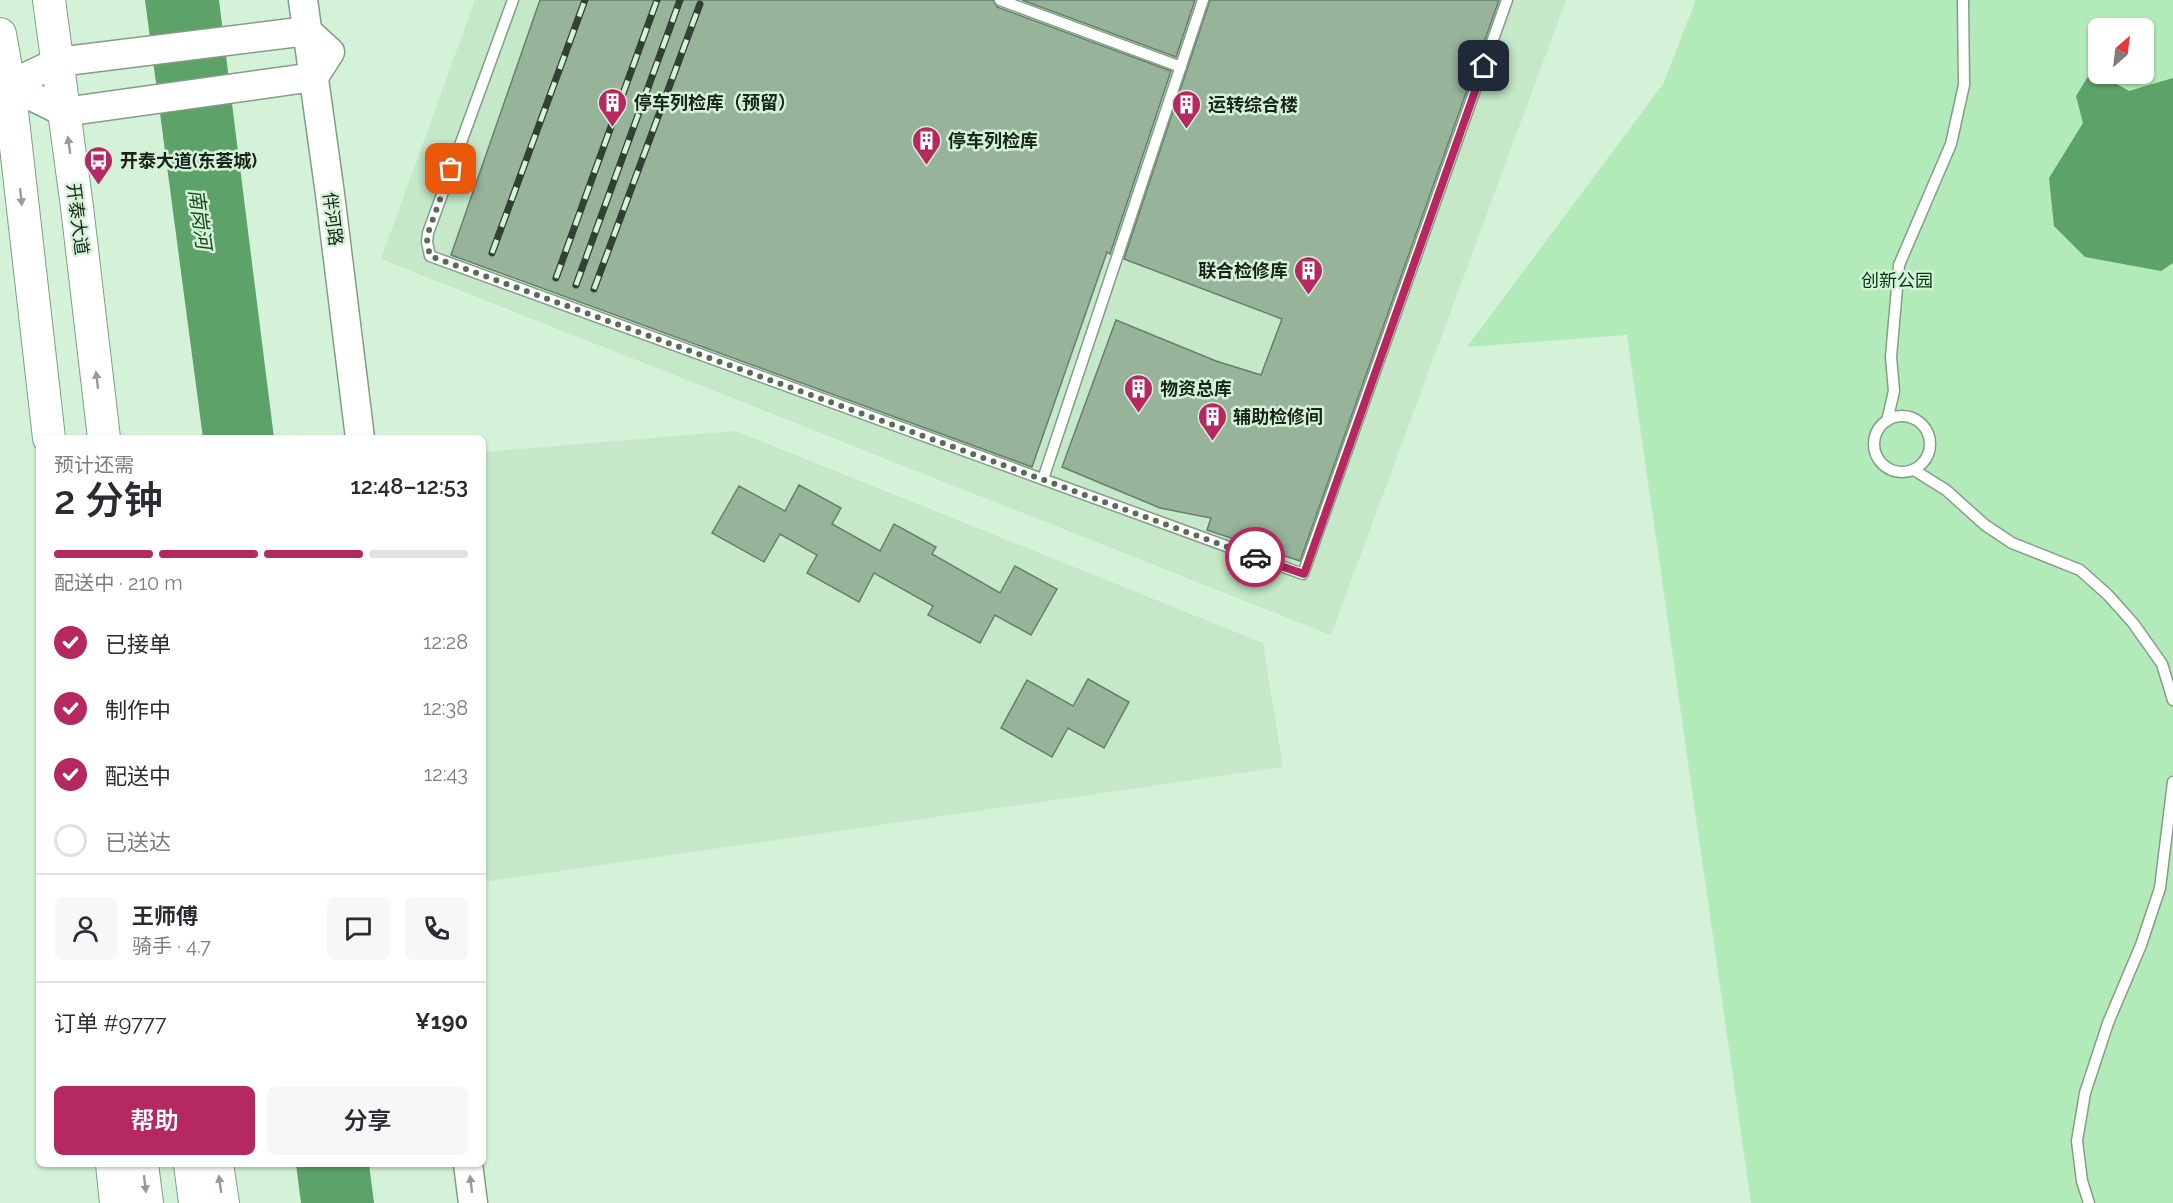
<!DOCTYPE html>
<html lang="zh">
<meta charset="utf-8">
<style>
:root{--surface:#fff;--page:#f7f7f7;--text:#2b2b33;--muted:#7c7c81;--line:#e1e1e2;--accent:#b52860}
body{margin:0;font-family:Raleway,"Noto Sans SC",sans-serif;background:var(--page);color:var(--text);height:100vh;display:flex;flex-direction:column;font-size:22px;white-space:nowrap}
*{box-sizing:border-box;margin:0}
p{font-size:20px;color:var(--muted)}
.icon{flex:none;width:33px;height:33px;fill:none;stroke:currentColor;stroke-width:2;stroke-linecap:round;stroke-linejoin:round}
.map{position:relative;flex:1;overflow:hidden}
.side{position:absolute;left:36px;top:435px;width:450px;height:732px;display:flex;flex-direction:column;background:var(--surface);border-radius:9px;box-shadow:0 2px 4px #0004}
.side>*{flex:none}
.needle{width:39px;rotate:28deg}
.tools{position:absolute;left:2088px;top:18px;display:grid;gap:12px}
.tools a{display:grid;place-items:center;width:66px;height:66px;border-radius:9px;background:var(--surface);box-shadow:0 2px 4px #0004;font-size:30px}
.pin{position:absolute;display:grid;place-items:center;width:51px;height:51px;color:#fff;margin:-26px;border-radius:12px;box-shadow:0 3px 9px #0006}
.courier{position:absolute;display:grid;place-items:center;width:60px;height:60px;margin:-30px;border:4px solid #b52860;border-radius:50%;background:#fff;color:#222;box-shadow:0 2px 8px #0007}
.summary em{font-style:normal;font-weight:600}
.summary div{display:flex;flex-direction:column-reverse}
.summary{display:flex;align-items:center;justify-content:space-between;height:102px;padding:0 18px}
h1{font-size:39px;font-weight:600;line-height:45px}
.bar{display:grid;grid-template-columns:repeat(4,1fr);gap:9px 6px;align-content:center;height:72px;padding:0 18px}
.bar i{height:8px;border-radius:4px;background:var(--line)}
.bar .current{background:var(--accent)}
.bar p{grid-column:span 4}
.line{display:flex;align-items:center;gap:15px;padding:0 18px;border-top:2px solid var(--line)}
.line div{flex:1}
.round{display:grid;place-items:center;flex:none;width:63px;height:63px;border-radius:9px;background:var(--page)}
ol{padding:0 18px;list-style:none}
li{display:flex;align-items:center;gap:18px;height:66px}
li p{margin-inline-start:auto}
li .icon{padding:6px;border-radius:50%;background:var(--accent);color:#fff;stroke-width:4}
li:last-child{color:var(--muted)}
li i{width:33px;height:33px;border:3px solid var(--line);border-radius:50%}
.primary-button{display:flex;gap:12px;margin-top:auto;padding:12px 18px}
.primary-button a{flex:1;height:69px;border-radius:9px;background:var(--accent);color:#fff;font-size:24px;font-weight:600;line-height:69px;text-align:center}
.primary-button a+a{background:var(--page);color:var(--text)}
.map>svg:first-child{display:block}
.built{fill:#c4e8c8}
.green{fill:#b2eab9;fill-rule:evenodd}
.water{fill:#5da268}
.building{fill:#97b39a;stroke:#668069;stroke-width:1.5}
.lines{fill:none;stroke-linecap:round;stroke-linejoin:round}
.lane-casing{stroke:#839e86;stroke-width:13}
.secondary-casing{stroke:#839e86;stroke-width:31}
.primary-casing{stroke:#839e86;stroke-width:34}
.lane{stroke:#fff;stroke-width:10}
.secondary{stroke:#fff;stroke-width:28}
.primary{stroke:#fff;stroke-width:32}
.rail-casing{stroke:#334034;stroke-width:7}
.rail{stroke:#d4f2d7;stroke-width:4.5;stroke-dasharray:14;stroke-linecap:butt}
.oneway{fill:#979c98}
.done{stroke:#5a6b5c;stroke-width:6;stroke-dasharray:0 10.8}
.route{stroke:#b52860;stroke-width:8}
.labels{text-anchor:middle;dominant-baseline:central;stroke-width:5;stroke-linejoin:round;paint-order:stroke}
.poi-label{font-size:18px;font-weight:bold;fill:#182319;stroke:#d4f2d7;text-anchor:start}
.street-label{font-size:18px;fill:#182319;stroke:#d4f2d7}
.park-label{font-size:18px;fill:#013812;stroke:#d4f2d7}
.water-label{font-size:20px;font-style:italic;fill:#174922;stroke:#d4f2d7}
</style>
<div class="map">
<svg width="2173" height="1203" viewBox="0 0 2173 1203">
<rect width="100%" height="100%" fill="#d4f2d7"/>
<!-- built -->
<g class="built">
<polygon points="475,0 1566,0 1331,635 381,259"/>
<polygon points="736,431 1263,643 1283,767 483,882 483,452"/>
</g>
<!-- green -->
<path class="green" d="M 1696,0 L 2173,0 L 2173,1203 L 1751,1203 L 1627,335 L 1467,347 L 1663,84 ZM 2098,28 L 2144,28 L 2144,74 L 2098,74 Z"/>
<!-- water -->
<g class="water">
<polygon points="145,0 219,0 274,438 203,438"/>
<polygon points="2092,70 2129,91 2173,78 2173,263 2161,271 2085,257 2054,226 2049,178 2083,123 2076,96"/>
<polygon points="296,1164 369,1164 374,1203 301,1203"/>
</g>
<!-- building -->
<g class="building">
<polygon points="540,0 993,0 997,7 1171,71 1110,254 1107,252 1032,467 451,255"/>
<polygon points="1022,0 1195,0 1176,57"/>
<polygon points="1210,0 1499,0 1300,561 1207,530 1211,518 1160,508 1062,467 1116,320 1216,361 1261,375 1282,319 1124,259"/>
<polygon points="799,485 841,508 832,524 880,551 894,524 936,547 932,554 1000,593 1015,566 1057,589 1031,635 995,615 980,643 928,615 933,606 874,573 859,602 807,573 817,555 780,534 764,562 712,533 739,486 785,511"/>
<polygon points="1088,679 1129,702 1104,748 1068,728 1052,757 1001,728 1027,680 1073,706"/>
</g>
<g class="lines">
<defs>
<g id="lane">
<polyline points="513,0 428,233 427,242 430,256 1303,574 1507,0"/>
<polyline points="1000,0 1181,67"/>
<circle cx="1902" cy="444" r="28"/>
<polyline points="1887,421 1894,391 1891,357 1899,265 1951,144 1964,85 1963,0"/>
<polyline points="1914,470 1946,490 1985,525 2012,543 2080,570 2108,595 2133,623 2162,664 2173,700"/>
<polyline points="1043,479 1203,0"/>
<polyline points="2089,1203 2082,1181 2077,1141 2085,1093 2108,1023 2141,945 2160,888 2173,782"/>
</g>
<g id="secondary">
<polyline points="303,0 330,194 360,438"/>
<polygon points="307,31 330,52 314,77 64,112 9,85 58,62"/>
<polyline points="468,1164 473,1203"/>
</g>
<g id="primary">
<polyline points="49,0 77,207 104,438"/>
<polyline points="0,34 9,85 49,438"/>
<polyline points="112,1164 116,1203"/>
<polyline points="142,1164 147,1203"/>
<polyline points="190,1164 195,1203"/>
<polyline points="217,1164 223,1203"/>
</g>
</defs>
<!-- lane casing -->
<use href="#lane" class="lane-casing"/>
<!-- secondary casing -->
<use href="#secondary" class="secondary-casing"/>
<!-- primary casing -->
<use href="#primary" class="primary-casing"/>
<!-- lane -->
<use href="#lane" class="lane"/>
<!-- secondary -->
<use href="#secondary" class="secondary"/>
<!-- primary -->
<use href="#primary" class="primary"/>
<defs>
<g id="rail">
<polyline points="492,253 585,0"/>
<polyline points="556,278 657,0"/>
<polyline points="576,285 680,0"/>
<polyline points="594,289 700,4"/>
</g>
</defs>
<!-- rail casing -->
<use href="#rail" class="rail-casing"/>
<!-- rail -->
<use href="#rail" class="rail"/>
</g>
<!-- one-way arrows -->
<defs><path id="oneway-solid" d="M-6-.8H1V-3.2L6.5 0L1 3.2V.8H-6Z" transform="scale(1.5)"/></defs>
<g class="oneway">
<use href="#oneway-solid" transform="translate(69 145) rotate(-98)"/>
<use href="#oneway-solid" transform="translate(21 197) rotate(84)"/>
<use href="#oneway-solid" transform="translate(97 380) rotate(-97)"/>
<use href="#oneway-solid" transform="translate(145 1184) rotate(83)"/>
<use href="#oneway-solid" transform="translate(220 1184) rotate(-98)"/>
<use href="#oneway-solid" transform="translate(471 1184) rotate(-97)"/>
</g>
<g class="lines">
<!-- done -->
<polyline class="done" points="451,169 428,233 427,242 430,256 1255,557"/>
<!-- route -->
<polyline class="route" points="1255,557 1304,574 1484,66"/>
</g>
<!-- icons -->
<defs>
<symbol id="building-pin" viewBox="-11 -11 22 30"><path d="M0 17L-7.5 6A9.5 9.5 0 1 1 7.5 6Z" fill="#b52860" stroke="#d4f2d7"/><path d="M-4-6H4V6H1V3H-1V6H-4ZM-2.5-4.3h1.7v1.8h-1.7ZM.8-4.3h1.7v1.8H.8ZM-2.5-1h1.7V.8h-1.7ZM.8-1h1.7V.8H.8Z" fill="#fff"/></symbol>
<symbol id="bus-pin" viewBox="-11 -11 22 30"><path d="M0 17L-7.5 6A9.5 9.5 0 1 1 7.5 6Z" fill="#b52860" stroke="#d4f2d7"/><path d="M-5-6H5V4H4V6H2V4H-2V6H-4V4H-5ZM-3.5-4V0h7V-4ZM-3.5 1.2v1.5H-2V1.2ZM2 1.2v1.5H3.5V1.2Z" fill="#fff"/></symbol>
</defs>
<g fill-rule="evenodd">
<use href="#building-pin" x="596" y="86" width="33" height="45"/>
<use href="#building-pin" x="1170" y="88" width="33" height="45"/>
<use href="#building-pin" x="910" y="124" width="33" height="45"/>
<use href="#bus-pin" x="82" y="144" width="33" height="45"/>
<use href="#building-pin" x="1292" y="254" width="33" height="45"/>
<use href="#building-pin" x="1122" y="372" width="33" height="45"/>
<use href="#building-pin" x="1196" y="400" width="33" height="45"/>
</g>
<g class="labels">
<!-- poi labels -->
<g class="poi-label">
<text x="634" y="102">停车列检库（预留）</text>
<text x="1208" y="104">运转综合楼</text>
<text x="948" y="140">停车列检库</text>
<text x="120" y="160">开泰大道(东荟城)</text>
<text x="1288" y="270" text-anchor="end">联合检修库</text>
<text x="1160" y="388">物资总库</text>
<text x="1233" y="416">辅助检修间</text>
</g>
<!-- street labels -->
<g class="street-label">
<text transform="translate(78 219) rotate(83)">开泰大道</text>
<text transform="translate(333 219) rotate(83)">伴河路</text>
</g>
<!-- park labels -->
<g class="park-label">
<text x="1897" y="280">创新公园</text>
</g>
<!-- water labels -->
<g class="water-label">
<text transform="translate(200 219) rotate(82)">南岗河</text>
</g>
</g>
</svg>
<div class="tools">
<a><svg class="needle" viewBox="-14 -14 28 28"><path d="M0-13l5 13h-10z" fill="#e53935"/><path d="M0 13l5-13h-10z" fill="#7c7c81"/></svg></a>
</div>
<div class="pin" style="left:451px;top:169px;background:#ea580c"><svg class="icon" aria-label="bag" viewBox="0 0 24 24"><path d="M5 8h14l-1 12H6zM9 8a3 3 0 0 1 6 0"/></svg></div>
<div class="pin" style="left:1484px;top:66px;background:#1f2937"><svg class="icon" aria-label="home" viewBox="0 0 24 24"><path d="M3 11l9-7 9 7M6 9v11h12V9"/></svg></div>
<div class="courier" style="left:1255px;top:557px"><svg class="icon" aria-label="car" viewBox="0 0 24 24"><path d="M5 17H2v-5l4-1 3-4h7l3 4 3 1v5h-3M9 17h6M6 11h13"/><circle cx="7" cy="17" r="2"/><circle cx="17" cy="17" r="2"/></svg></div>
<section class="side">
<div class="summary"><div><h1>2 分钟</h1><p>预计还需</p></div><em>12:48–12:53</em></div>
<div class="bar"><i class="current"></i><i class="current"></i><i class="current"></i><i></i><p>配送中 · 210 m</p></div>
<ol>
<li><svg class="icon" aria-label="check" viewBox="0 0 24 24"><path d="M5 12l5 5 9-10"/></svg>已接单<p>12:28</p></li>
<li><svg class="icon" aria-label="check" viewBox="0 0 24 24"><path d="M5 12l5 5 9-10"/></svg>制作中<p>12:38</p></li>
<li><svg class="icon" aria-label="check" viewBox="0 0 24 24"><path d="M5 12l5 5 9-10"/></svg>配送中<p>12:43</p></li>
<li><i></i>已送达</li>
</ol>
<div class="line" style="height:108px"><a class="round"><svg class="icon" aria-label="person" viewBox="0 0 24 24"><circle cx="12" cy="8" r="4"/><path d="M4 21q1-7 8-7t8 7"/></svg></a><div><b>王师傅</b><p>骑手 · 4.7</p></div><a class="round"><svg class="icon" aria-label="chat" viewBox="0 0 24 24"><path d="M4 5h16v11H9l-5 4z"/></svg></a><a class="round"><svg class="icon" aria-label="phone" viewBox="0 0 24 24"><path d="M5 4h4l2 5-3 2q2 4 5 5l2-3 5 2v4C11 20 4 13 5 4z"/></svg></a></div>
<div class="line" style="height:78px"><div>订单 #9777</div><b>¥190</b></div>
<div class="primary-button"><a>帮助</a><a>分享</a></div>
</section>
</div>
